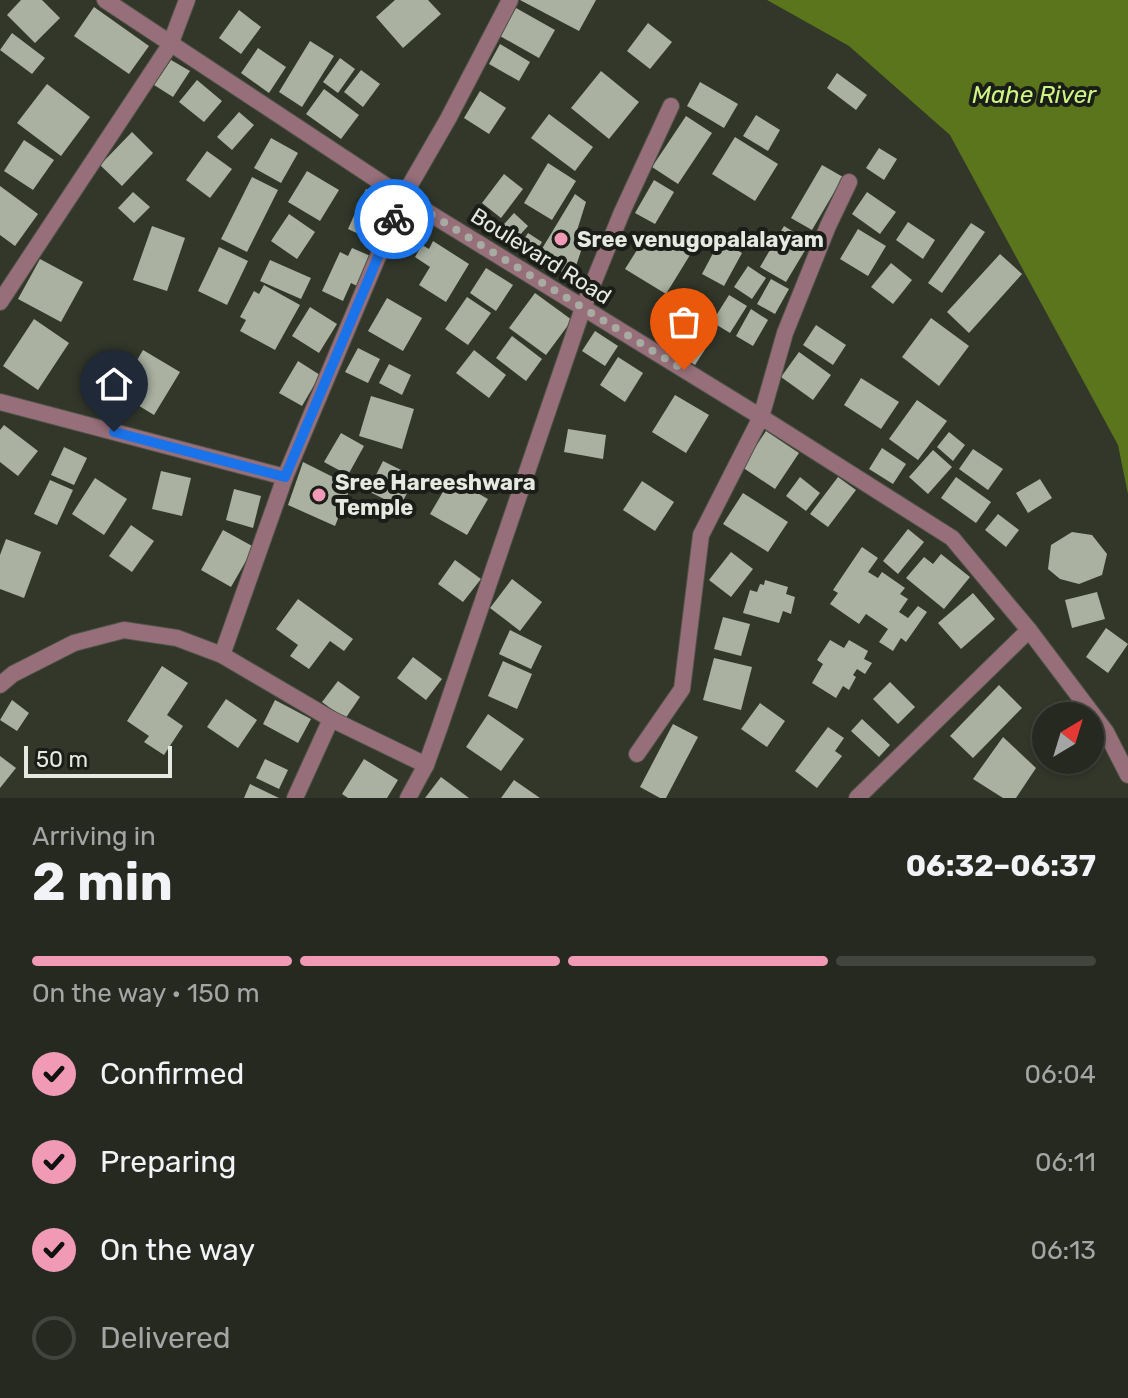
<!DOCTYPE html>
<meta charset="utf-8">
<style>
:root{--surface:#262920;--page:#2e3129;--text:#f1f3f6;--muted:#a4a6a5;--line:#42453e;--accent:#f09ab5}
body{margin:0;font-family:Rubik,sans-serif;background:var(--page);color:var(--text);height:100vh;display:flex;flex-direction:column;font-size:30px;white-space:nowrap}
*{box-sizing:border-box;margin:0}
p{font-size:26px;color:var(--muted)}
.icon{flex:none;width:44px;height:44px;fill:none;stroke:currentColor;stroke-width:2;stroke-linecap:round;stroke-linejoin:round}
.map{position:relative;height:798px;overflow:hidden}
.details{display:flex;flex-direction:column;background:var(--surface);flex:1}
.details>*{flex:none}
.needle{width:52px;rotate:38deg}
.buttons{position:absolute;left:1032px;top:702px;display:grid;gap:16px}
.buttons a{display:grid;place-items:center;width:72px;height:72px;border-radius:50%;background:var(--surface);box-shadow:0 2px 6px #0004,0 0 0 2px var(--line);font-size:40px}
.scale{position:absolute;left:24px;bottom:20px;width:148px;box-sizing:border-box;padding-left:8px;border:4px solid #e6e9e1;border-top:0;font-size:22px;line-height:28px;white-space:nowrap;color:#e6e9e1;-webkit-text-stroke:6px #1b1e18;paint-order:stroke}
.pin{position:absolute;display:grid;place-items:center;width:68px;height:68px;color:#fff;margin:-82px -34px;border-radius:50% 50% 50% 0;rotate:-45deg;box-shadow:0 0 8px #0007}
.pin .icon{rotate:45deg}
.courier{position:absolute;display:grid;place-items:center;width:80px;height:80px;margin:-40px;border:6px solid #1a73e8;border-radius:50%;background:#fff;color:#222;box-shadow:0 2px 10px #0007}
.head em{font-style:normal;font-weight:700}
.head div{display:flex;flex-direction:column-reverse}
.head{display:flex;align-items:center;justify-content:space-between;height:136px;padding:0 32px}
h1{font-size:52px;font-weight:700;line-height:60px}
.bar{display:grid;grid-template-columns:repeat(4,1fr);gap:12px 8px;align-content:center;height:96px;padding:0 32px}
.bar i{height:10px;border-radius:6px;background:var(--line)}
.bar .current{background:var(--accent)}
.bar p{grid-column:span 4}
ol{padding:0 32px;list-style:none}
li{display:flex;align-items:center;gap:24px;height:88px}
li p{margin-inline-start:auto}
li .icon{padding:8px;border-radius:50%;background:var(--accent);color:#111;stroke-width:4}
li:last-child{color:var(--muted)}
li i{width:44px;height:44px;border:4px solid var(--line);border-radius:50%}
.map>svg:first-child{display:block}
.water{fill:#5b751c}
.building{fill:#aab1a1}
.lines{fill:none;stroke-linecap:round;stroke-linejoin:round}
.street-casing{stroke:#4f5347;stroke-width:18}
.street{stroke:#966f7a;stroke-width:16}
.done{stroke:#a7aba1;stroke-width:8;stroke-dasharray:0 14.4}
.route{stroke:#1a73e8;stroke-width:10}
.poi-dot{fill:#f09ab5;stroke:#1b1e18;stroke-width:3}
.labels{text-anchor:middle;dominant-baseline:central;stroke-width:8;stroke-linejoin:round;paint-order:stroke}
.poi-label{font-size:22px;font-weight:bold;fill:#e6e9e1;stroke:#1b1e18;text-anchor:start}
.street-label{font-size:22px;fill:#e6e9e1;stroke:#1b1e18}
.water-label{font-size:24px;font-style:italic;fill:#cef583;stroke:#1b1e18}
</style>
<div class="map">
<svg width="1128" height="798" viewBox="0 0 1128 798">
<rect width="100%" height="100%" fill="#32372a"/>
<!-- water -->
<polygon class="water" points="767,0 1128,0 1128,494 1118,445 950,135 849,46"/>
<!-- building -->
<g class="building">
<polygon points="21,0 42,0 60,18 35,43 7,15"/>
<polygon points="395,0 428,0 441,14 403,48 376,17"/>
<polygon points="520,0 596,0 579,31"/>
<polygon points="94,7 149,46 129,74 74,36"/>
<polygon points="516,8 555,30 539,58 500,36"/>
<polygon points="239,10 261,27 241,54 219,38"/>
<polygon points="648,23 672,42 650,69 627,51"/>
<polygon points="12,33 45,58 32,74 0,50"/>
<polygon points="310,41 334,56 302,107 279,92"/>
<polygon points="500,44 530,62 519,81 489,64"/>
<polygon points="258,48 286,67 269,93 241,73"/>
<polygon points="340,58 355,69 338,93 323,82"/>
<polygon points="171,60 190,71 173,97 154,85"/>
<polygon points="361,70 380,84 363,107 344,92"/>
<polygon points="601,71 639,102 609,139 571,108"/>
<polygon points="837,73 867,95 856,110 827,88"/>
<polygon points="197,80 222,101 204,122 179,102"/>
<polygon points="700,82 738,104 724,128 687,106"/>
<polygon points="47,84 90,117 61,156 17,123"/>
<polygon points="324,89 359,115 341,139 306,114"/>
<polygon points="480,91 506,108 489,134 464,118"/>
<polygon points="239,112 254,125 232,150 217,137"/>
<polygon points="549,114 593,147 575,171 531,138"/>
<polygon points="756,115 780,130 768,151 743,136"/>
<polygon points="686,116 712,133 678,184 652,167"/>
<polygon points="132,132 153,153 122,186 100,165"/>
<polygon points="735,137 778,164 755,201 712,174"/>
<polygon points="271,138 298,153 281,183 254,168"/>
<polygon points="24,140 54,160 33,190 4,171"/>
<polygon points="879,148 897,159 884,180 866,168"/>
<polygon points="207,151 232,169 210,198 186,180"/>
<polygon points="548,163 576,181 552,220 524,203"/>
<polygon points="822,165 843,177 812,230 791,218"/>
<polygon points="307,171 339,190 320,221 288,202"/>
<polygon points="504,174 523,189 501,218 482,203"/>
<polygon points="252,177 278,190 247,252 221,239"/>
<polygon points="654,180 674,192 655,224 635,213"/>
<polygon points="0,186 38,214 15,246 0,235"/>
<polygon points="366,189 394,202 376,242 348,229"/>
<polygon points="133,192 150,207 134,223 118,208"/>
<polygon points="867,192 896,212 880,234 852,214"/>
<polygon points="575,194 586,202 574,240 583,245 572,278 537,257"/>
<polygon points="514,213 528,226 509,247 495,234"/>
<polygon points="289,214 315,232 297,259 271,241"/>
<polygon points="908,222 935,240 923,259 896,240"/>
<polygon points="971,223 985,232 942,293 928,283"/>
<polygon points="152,226 185,238 167,291 133,280"/>
<polygon points="784,226 810,242 786,282 760,267"/>
<polygon points="858,229 886,246 868,276 840,259"/>
<polygon points="649,231 690,255 666,294 625,269"/>
<polygon points="528,233 542,242 532,258 517,250"/>
<polygon points="720,240 742,253 724,286 702,274"/>
<polygon points="433,241 469,264 446,302 419,285 430,267 415,257 422,245 429,249"/>
<polygon points="219,247 248,261 227,305 198,291"/>
<polygon points="352,248 373,257 359,287 351,283 343,301 322,291 340,252 348,256"/>
<polygon points="1000,254 1022,274 969,333 947,312"/>
<polygon points="40,259 83,282 61,322 18,299"/>
<polygon points="270,260 311,278 301,299 260,281"/>
<polygon points="891,263 912,280 893,304 871,287"/>
<polygon points="748,266 766,278 752,299 734,287"/>
<polygon points="486,268 513,285 496,311 470,293"/>
<polygon points="771,279 789,289 775,314 757,304"/>
<polygon points="264,285 300,305 275,350 240,331 246,320 240,317 254,291 259,294"/>
<polygon points="535,293 572,320 546,355 509,328"/>
<polygon points="729,295 747,306 730,333 712,322"/>
<polygon points="467,297 491,313 468,345 445,329"/>
<polygon points="387,298 422,318 403,351 368,331"/>
<polygon points="310,307 337,324 319,353 292,336"/>
<polygon points="751,309 768,320 753,346 736,336"/>
<polygon points="682,313 715,334 695,365 662,344"/>
<polygon points="931,318 969,346 939,386 902,357"/>
<polygon points="34,319 69,343 38,390 3,366"/>
<polygon points="816,325 846,345 833,365 803,345"/>
<polygon points="595,331 618,346 605,366 582,351"/>
<polygon points="512,336 542,359 526,381 496,358"/>
<polygon points="358,348 380,359 368,383 345,372"/>
<polygon points="143,350 180,372 154,415 118,393"/>
<polygon points="474,350 506,375 489,398 456,373"/>
<polygon points="799,352 831,375 813,400 781,377"/>
<polygon points="618,357 643,373 625,402 600,385"/>
<polygon points="298,361 320,375 302,406 279,393"/>
<polygon points="389,364 411,375 402,395 379,383"/>
<polygon points="861,378 899,402 881,429 844,405"/>
<polygon points="675,395 709,415 686,453 652,432"/>
<polygon points="371,396 414,409 402,449 359,436"/>
<polygon points="917,400 947,421 918,460 889,439"/>
<polygon points="4,425 38,451 18,476 0,462 0,430"/>
<polygon points="568,429 606,435 603,459 564,452"/>
<polygon points="766,431 799,453 775,489 742,467"/>
<polygon points="949,432 965,445 953,461 937,447"/>
<polygon points="341,433 364,446 348,475 324,462"/>
<polygon points="64,447 87,458 74,485 51,475"/>
<polygon points="882,448 906,464 893,484 869,469"/>
<polygon points="973,449 1003,469 988,490 959,469"/>
<polygon points="933,450 952,467 928,494 909,477"/>
<polygon points="383,461 415,477 400,507 368,491"/>
<polygon points="303,462 351,486 335,526 288,505"/>
<polygon points="161,471 191,478 182,516 152,509"/>
<polygon points="800,477 820,493 806,511 786,496"/>
<polygon points="838,477 856,490 828,527 810,514"/>
<polygon points="956,477 991,502 976,523 941,498"/>
<polygon points="95,478 127,499 104,535 72,514"/>
<polygon points="451,478 488,499 467,535 430,514"/>
<polygon points="1040,479 1052,498 1028,513 1016,493"/>
<polygon points="50,480 73,490 57,525 34,514"/>
<polygon points="642,481 674,502 655,531 623,510"/>
<polygon points="234,489 261,496 253,528 226,520"/>
<polygon points="743,493 788,522 768,552 723,524"/>
<polygon points="998,514 1019,530 1006,547 985,530"/>
<polygon points="131,525 154,541 132,572 109,556"/>
<polygon points="908,529 924,542 898,574 883,561"/>
<polygon points="223,530 254,547 231,587 201,570"/>
<polygon points="1072,532 1092,535 1107,554 1102,575 1079,584 1060,579 1048,569 1051,545"/>
<polygon points="6,539 41,552 24,598 0,589 0,555"/>
<polygon points="862,547 878,558 868,572 878,578 882,572 905,588 900,594 908,599 899,612 908,618 918,606 927,612 906,642 901,638 893,651 879,642 888,629 866,614 859,624 830,604 838,593 833,590"/>
<polygon points="731,552 753,569 731,597 709,580"/>
<polygon points="941,554 970,577 944,609 906,578 924,557 933,564"/>
<polygon points="455,560 481,579 463,602 438,584"/>
<polygon points="512,579 542,602 520,631 490,608"/>
<polygon points="765,580 788,587 786,594 795,597 791,614 783,611 779,623 743,613 750,590 757,592 760,584 764,585"/>
<polygon points="1097,592 1105,619 1072,628 1065,600"/>
<polygon points="973,593 995,619 961,649 938,623"/>
<polygon points="298,599 353,639 344,651 330,641 309,669 290,656 298,645 276,629"/>
<polygon points="723,617 750,624 741,656 714,649"/>
<polygon points="1106,628 1128,644 1108,673 1086,657"/>
<polygon points="510,630 542,646 531,669 499,654"/>
<polygon points="830,640 844,648 849,640 868,651 864,659 872,663 865,674 857,669 853,675 856,677 849,690 843,686 836,698 812,683 823,664 817,660"/>
<polygon points="413,657 442,679 426,700 397,678"/>
<polygon points="714,658 752,667 741,710 703,700"/>
<polygon points="503,661 532,674 517,709 488,696"/>
<polygon points="162,666 188,683 167,715 183,726 164,755 144,742 149,736 127,721"/>
<polygon points="338,681 360,697 345,719 322,702"/>
<polygon points="890,682 915,707 898,724 873,699"/>
<polygon points="999,685 1022,708 973,758 950,736"/>
<polygon points="226,699 257,720 238,748 207,727"/>
<polygon points="12,700 29,713 17,731 0,720"/>
<polygon points="275,700 311,719 298,743 263,724"/>
<polygon points="760,703 785,721 767,747 741,729"/>
<polygon points="488,714 524,739 501,771 466,747"/>
<polygon points="862,719 890,745 879,757 851,731"/>
<polygon points="673,724 698,737 666,798 660,798 640,787"/>
<polygon points="828,727 844,738 835,751 842,756 817,788 795,771"/>
<polygon points="1003,737 1036,768 1016,798 1003,798 973,779"/>
<polygon points="0,756 16,768 0,788"/>
<polygon points="265,759 288,770 279,789 256,778"/>
<polygon points="364,759 398,780 387,798 348,798 342,794"/>
<polygon points="441,777 469,798 425,798"/>
<polygon points="514,780 540,798 501,798"/>
<polygon points="250,784 279,798 244,798"/>
</g>
<g class="lines">
<defs>
<g id="street">
<polyline points="105,0 403,197 761,417 952,538 1029,630 1106,732 1128,775"/>
<polyline points="0,302 170,45 187,0"/>
<polyline points="0,402 285,477"/>
<polyline points="222,655 285,477 403,197 448,119 510,0"/>
<polyline points="0,685 13,674 74,643 124,630 177,638 222,655 331,719 426,765"/>
<polyline points="637,754 682,689 701,535 761,417 785,333 828,226 849,182"/>
<polyline points="295,798 331,719"/>
<polyline points="408,798 426,765 439,729 583,308 622,212 671,106"/>
<polyline points="857,798 1029,630"/>
</g>
</defs>
<!-- street casing -->
<use href="#street" class="street-casing"/>
<!-- street -->
<use href="#street" class="street"/>
</g>
<g class="lines">
<!-- done -->
<polyline class="done" points="394,219 403,197 684,370"/>
<!-- route -->
<polyline class="route" points="114,432 285,477 394,219"/>
</g>
<!-- markers -->
<g class="poi-dot">
<circle cx="561" cy="239" r="8"/>
<circle cx="319" cy="495" r="8"/>
</g>
<g class="labels">
<!-- poi labels -->
<g class="poi-label">
<text x="577" y="239">Sree venugopalalayam</text>
<text x="335" y="482">Sree Hareeshwara<tspan x="335" dy="25">Temple</tspan></text>
</g>
<!-- street labels -->
<g class="street-label">
<text transform="translate(541 256) rotate(32)">Boulevard Road</text>
</g>
<!-- water labels -->
<g class="water-label">
<text x="1034" y="95">Mahe River</text>
</g>
</g>
</svg>
<div class="buttons">
<a><svg class="needle" viewBox="-14 -14 28 28"><path d="M0-13l5 13h-10z" fill="#e53935"/><path d="M0 13l5-13h-10z" fill="#a4a6a5"/></svg></a>
</div>
<div class="scale">50 m</div>
<div class="pin" style="left:684px;top:370px;background:#ea580c"><svg class="icon" aria-label="bag" viewBox="0 0 24 24"><path d="M5 8h14l-1 12H6zM9 8a3 3 0 0 1 6 0"/></svg></div>
<div class="pin" style="left:114px;top:432px;background:#1f2937"><svg class="icon" aria-label="home" viewBox="0 0 24 24"><path d="M3 11l9-7 9 7M6 9v11h12V9"/></svg></div>
<div class="courier" style="left:394px;top:219px"><svg class="icon" aria-label="bike" viewBox="0 0 24 24"><circle cx="6" cy="16" r="4"/><circle cx="18" cy="16" r="4"/><path d="M6 16l4-8h5l3 8M10 8l3 8H6M13 5h3"/></svg></div>
</div>
<section class="details">
<div class="head"><div><h1>2 min</h1><p>Arriving in</p></div><em>06:32–06:37</em></div>
<div class="bar"><i class="current"></i><i class="current"></i><i class="current"></i><i></i><p>On the way · 150 m</p></div>
<ol>
<li><svg class="icon" aria-label="check" viewBox="0 0 24 24"><path d="M5 12l5 5 9-10"/></svg>Confirmed<p>06:04</p></li>
<li><svg class="icon" aria-label="check" viewBox="0 0 24 24"><path d="M5 12l5 5 9-10"/></svg>Preparing<p>06:11</p></li>
<li><svg class="icon" aria-label="check" viewBox="0 0 24 24"><path d="M5 12l5 5 9-10"/></svg>On the way<p>06:13</p></li>
<li><i></i>Delivered</li>
</ol>
</section>
